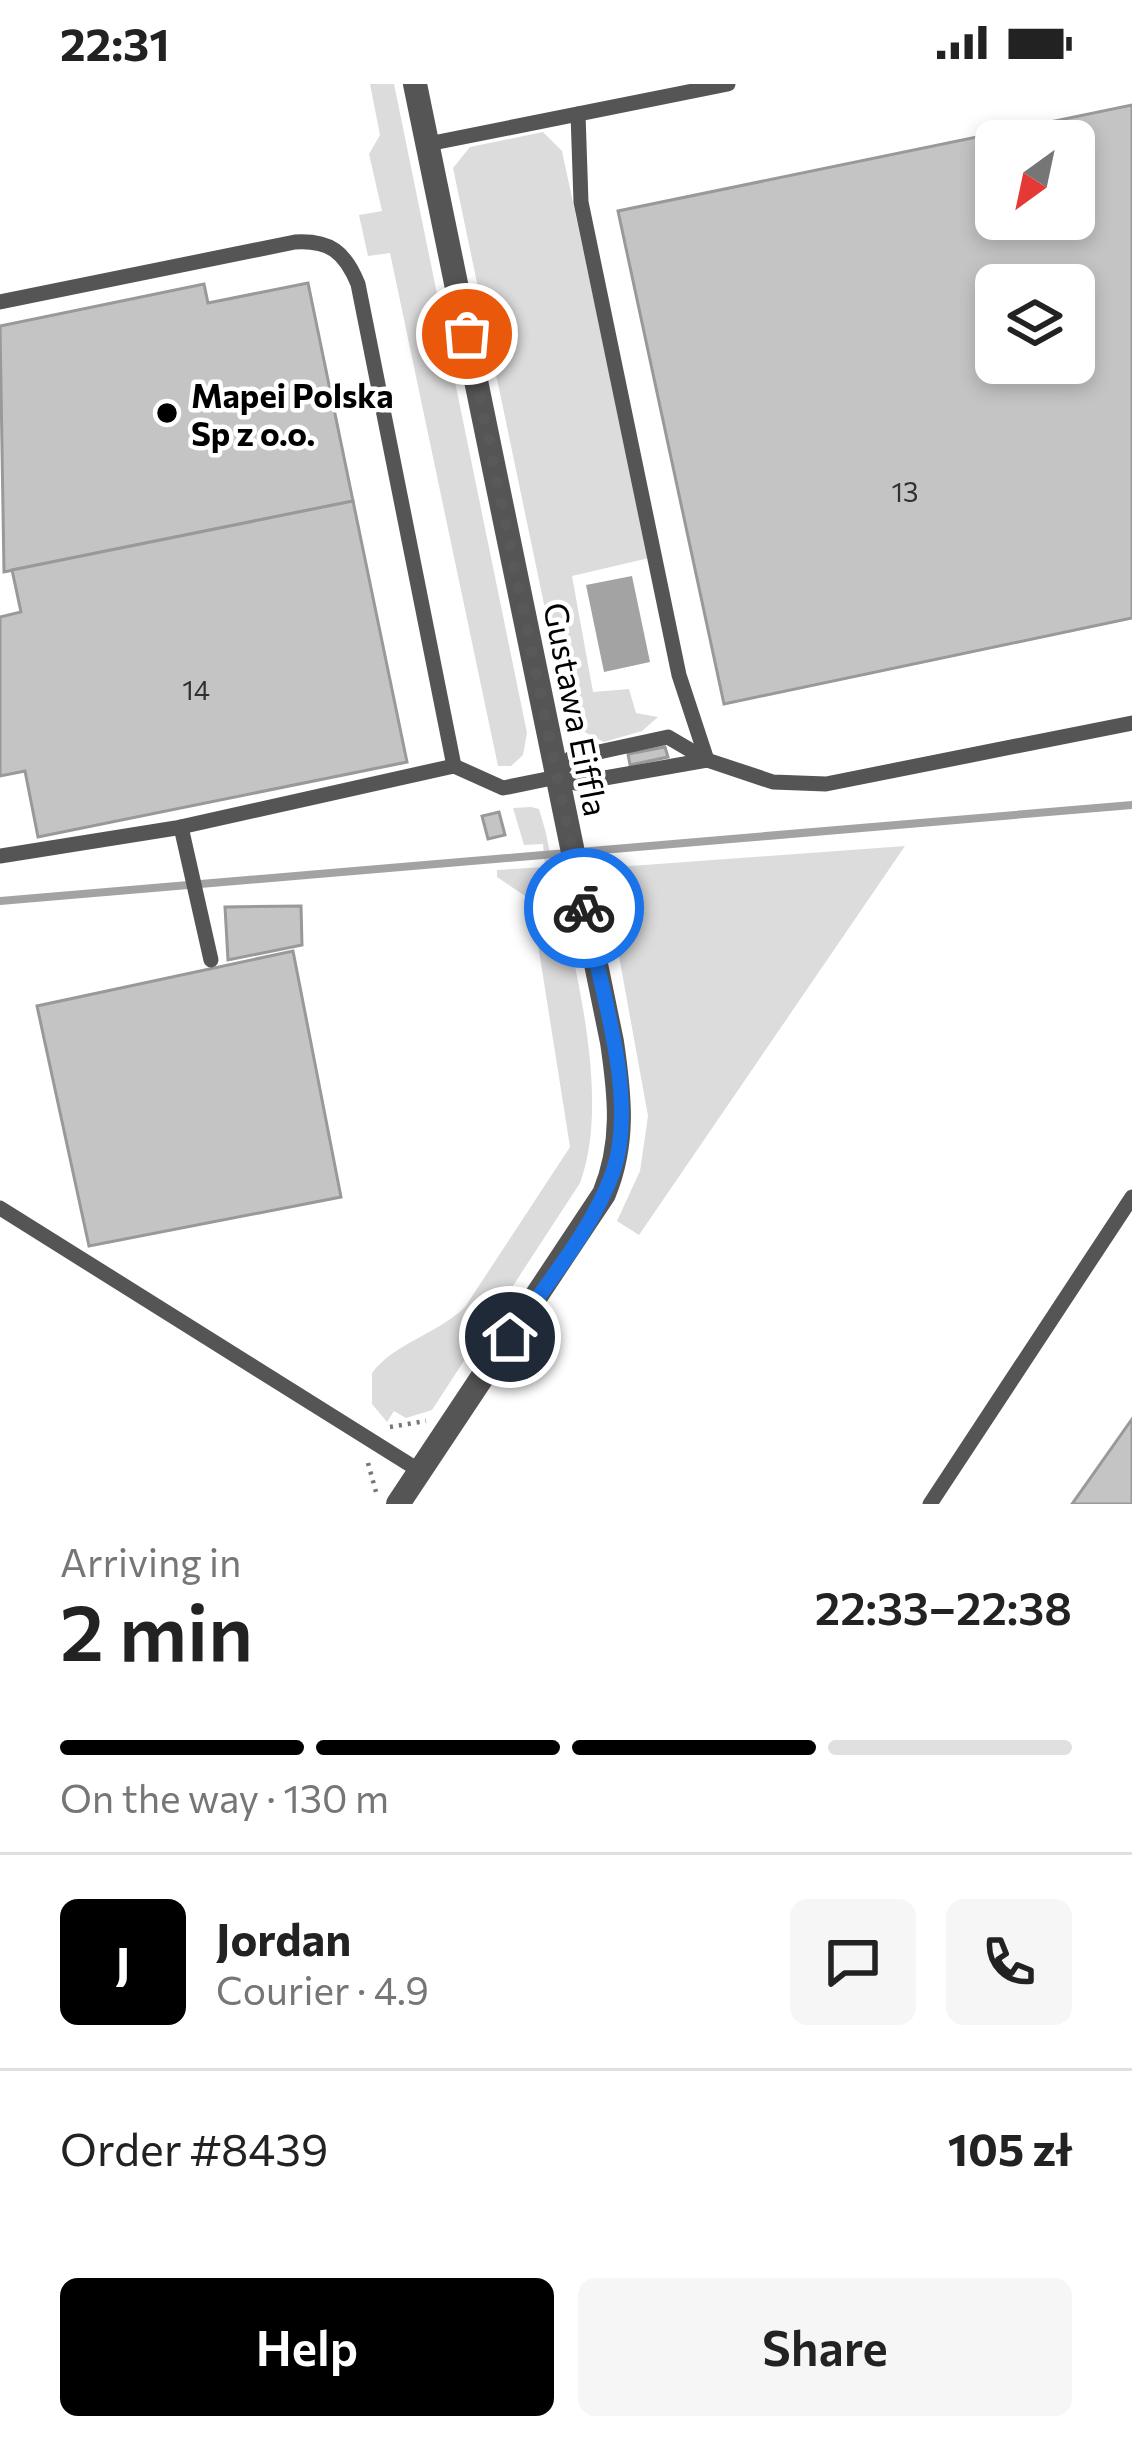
<!DOCTYPE html>
<meta charset="utf-8">
<style>
:root{--surface:#fff;--page:#f6f6f6;--text:#222;--muted:#767676;--line:#e0e0e0;--accent:#000}
body{margin:0;font-family:Commissioner,sans-serif;background:var(--page);color:var(--text);height:100vh;display:flex;flex-direction:column;font-size:45px;white-space:nowrap}
*{box-sizing:border-box;margin:0}
p{font-size:39px;color:var(--muted)}
.icon{flex:none;width:66px;height:66px;fill:none;stroke:currentColor;stroke-width:2;stroke-linecap:round;stroke-linejoin:round}
.map{position:relative;height:1420px;overflow:hidden}
.drawer{display:flex;flex-direction:column;background:var(--surface);flex:1}
.drawer>*{flex:none}
.needle{width:78px;rotate:213deg}
.fabs{position:absolute;left:975px;top:36px;display:grid;gap:24px}
.fabs a{display:grid;place-items:center;width:120px;height:120px;border-radius:18px;background:var(--surface);box-shadow:0 6px 18px #0003;font-size:60px}
.pin{position:absolute;display:grid;place-items:center;width:102px;height:102px;color:#fff;margin:-51px;border:6px solid #fff;border-radius:50%;box-shadow:0 3px 12px #0007}
.courier{position:absolute;display:grid;place-items:center;width:120px;height:120px;margin:-60px;border:9px solid #1a73e8;border-radius:50%;background:#fff;color:#222;box-shadow:0 3px 15px #0007}
.overview em{font-style:normal;font-weight:600}
.overview div{display:flex;flex-direction:column-reverse}
.overview{display:flex;align-items:center;justify-content:space-between;height:204px;padding:0 60px}
h1{font-size:78px;font-weight:600;line-height:90px}
.bar{display:grid;grid-template-columns:repeat(4,1fr);gap:18px 12px;align-content:center;height:144px;padding:0 60px}
.bar i{height:15px;border-radius:9px;background:var(--line)}
.bar .selected{background:var(--accent)}
.bar p{grid-column:span 4}
.line{display:flex;align-items:center;gap:30px;padding:0 60px;border-top:3px solid var(--line)}
.line div{flex:1}
.round{display:grid;place-items:center;flex:none;width:126px;height:126px;border-radius:18px;background:var(--page)}
.cta{display:flex;gap:24px;margin-top:auto;padding:24px 60px}
.cta a{flex:1;height:138px;border-radius:18px;background:var(--accent);color:#fff;font-size:48px;font-weight:600;line-height:138px;text-align:center}
.cta a+a{background:var(--page);color:var(--text)}
.status{display:flex;justify-content:space-between;align-items:center;height:84px;padding:0 60px;background:var(--surface);direction:ltr}
.status svg{height:33px;fill:currentColor}
.map>svg:first-child{display:block}
.green{fill:#dcdcdc}
.water{fill:#a3a3a3}
.lines{fill:none;stroke-linecap:round;stroke-linejoin:round}
.stream{stroke:#a3a3a3;stroke-width:8}
.building{fill:#c4c4c4;stroke:#999;stroke-width:3;fill-rule:evenodd}
.path{stroke:#777;stroke-width:4.5;stroke-dasharray:3 6;stroke-linecap:butt}
.service{stroke:#555;stroke-width:15}
.minor{stroke:#555;stroke-width:24}
.done{stroke:#595959;stroke-width:12;stroke-dasharray:0 21.6}
.route{stroke:#1a73e8;stroke-width:15}
.poi-dot{fill:#000;stroke:#fff;stroke-width:4.5}
.labels{text-anchor:middle;dominant-baseline:central;stroke-width:9;stroke-linejoin:round;paint-order:stroke}
.number-label{font-size:27px;fill:#313131}
.poi-label{font-size:33px;font-weight:bold;fill:#000;stroke:#fff;text-anchor:start}
.street-label{font-size:33px;fill:#000;stroke:#fff}
</style>
<div class="status"><b>22:31</b><svg viewBox="0 0 49 12"><path d="M0 12V9h3v3zM5 12V6h3v6zM10 12V3h3v9zM15 12V0h3v12zM26 1h20v11H26zM47 4h2v5h-2z"/></svg></div>
<div class="map">
<svg width="1132" height="1420" viewBox="0 0 1132 1420">
<rect width="100%" height="100%" fill="#fff"/>
<!-- green -->
<g class="green">
<polygon points="370,0 394,0 527,649 523,671 511,682 498,682 390,169 368,172 359,131 382,127 369,70 380,51"/>
<polygon points="543,48 562,67 649,474 572,492 593,608 629,605 636,629 658,633 642,647 604,658 569,640 453,84 470,63"/>
<path d="M 531,723 L 539,725 L 546,749 C 565,850 615,1003 580,1099 L 432,1326 L 406,1334 L 394,1327 L 387,1338 L 372,1320 L 372,1289 C 393,1260 439,1249 465,1223 L 570,1063 L 531,816 L 497,793 L 497,786 L 545,783 L 543,760 L 524,761 L 513,724 Z"/>
<polygon points="905,762 639,1151 617,1137 640,1087 648,1032 603,784"/>
</g>
<!-- water -->
<polygon class="water" points="632,492 650,578 604,588 586,501"/>
<g class="lines">
<!-- stream -->
<polyline class="stream" points="0,817 1132,721"/>
</g>
<!-- building -->
<g class="building">
<path d="M 1132,21 L 1132,534 L 724,620 L 618,127 ZM 996,57 L 1074,57 L 1074,135 L 996,135 ZM 996,201 L 1074,201 L 1074,279 L 996,279 Z"/>
<polygon points="308,199 353,417 4,488 0,242 204,200 208,219"/>
<polygon points="353,417 407,678 38,753 25,687 0,692 0,533 21,528 12,486"/>
<polygon points="665,663 668,673 630,681 628,670"/>
<polygon points="499,728 505,751 488,755 482,732"/>
<polygon points="301,822 302,861 228,876 225,823"/>
<polygon points="293,867 341,1113 89,1162 37,922"/>
<polygon points="1132,1335 1132,1420 1072,1420"/>
</g>
<g class="lines">
<!-- path -->
<g class="path">
<polyline points="390,1343 426,1337"/>
<polyline points="368,1379 376,1408"/>
</g>
<!-- service -->
<g class="service">
<polyline points="578,30 581,118 679,591 707,676"/>
<polyline points="428,60 728,0"/>
<path d="M 0,218 L 295,158 C 330,156 345,168 358,200 L 454,682"/>
<polyline points="557,693 571,674 668,653 707,676"/>
<polyline points="181,743 211,876"/>
<polyline points="0,772 176,744 454,682 503,704 557,693 576,699 707,676 773,698 826,700 1132,639"/>
<polyline points="0,1124 420,1387"/>
<polyline points="930,1420 1132,1113"/>
</g>
<!-- minor -->
<path class="minor" d="M 398,1420 L 604,1110 C 625,1059 620,1012 612,958 L 415,0"/>
</g>
<g class="lines">
<!-- done -->
<polyline class="done" points="467,250 584,824"/>
<!-- route -->
<path class="route" d="M 510,1253 C 544,1202 592,1147 613,1088 C 639,1014 599,899 584,824"/>
</g>
<!-- markers -->
<circle class="poi-dot" cx="167" cy="329" r="12"/>
<g class="labels">
<!-- number labels -->
<g class="number-label">
<text x="905" y="407">13</text>
<text x="196" y="605">14</text>
</g>
<!-- poi labels -->
<g class="poi-label">
<text x="191" y="310">Mapei Polska<tspan x="191" dy="38">Sp z o.o.</tspan></text>
</g>
<!-- street labels -->
<g class="street-label">
<text transform="translate(577 625) rotate(79)">Gustawa Eiffla</text>
</g>
</g>
</svg>
<div class="fabs">
<a><svg class="needle" viewBox="-14 -14 28 28"><path d="M0-13l5 13h-10z" fill="#e53935"/><path d="M0 13l5-13h-10z" fill="#767676"/></svg></a>
<a><svg class="icon" aria-label="layers" viewBox="0 0 24 24"><path d="M12 4l9 5-9 5-9-5zM3 14l9 5 9-5"/></svg></a>
</div>
<div class="pin" style="left:467px;top:250px;background:#ea580c"><svg class="icon" aria-label="bag" viewBox="0 0 24 24"><path d="M5 8h14l-1 12H6zM9 8a3 3 0 0 1 6 0"/></svg></div>
<div class="pin" style="left:510px;top:1253px;background:#1f2937"><svg class="icon" aria-label="home" viewBox="0 0 24 24"><path d="M3 11l9-7 9 7M6 9v11h12V9"/></svg></div>
<div class="courier" style="left:584px;top:824px"><svg class="icon" aria-label="bike" viewBox="0 0 24 24"><circle cx="6" cy="16" r="4"/><circle cx="18" cy="16" r="4"/><path d="M6 16l4-8h5l3 8M10 8l3 8H6M13 5h3"/></svg></div>
</div>
<section class="drawer">
<div class="overview"><div><h1>2 min</h1><p>Arriving in</p></div><em>22:33–22:38</em></div>
<div class="bar"><i class="selected"></i><i class="selected"></i><i class="selected"></i><i></i><p>On the way · 130 m</p></div>
<div class="line" style="height:216px"><b class="round" style="background:var(--accent);color:#fff">J</b><div><b>Jordan</b><p>Courier · 4.9</p></div><a class="round"><svg class="icon" aria-label="chat" viewBox="0 0 24 24"><path d="M4 5h16v11H9l-5 4z"/></svg></a><a class="round"><svg class="icon" aria-label="phone" viewBox="0 0 24 24"><path d="M5 4h4l2 5-3 2q2 4 5 5l2-3 5 2v4C11 20 4 13 5 4z"/></svg></a></div>
<div class="line" style="height:156px"><div>Order #8439</div><b>105 zł</b></div>
<div class="cta"><a>Help</a><a>Share</a></div>
</section>
